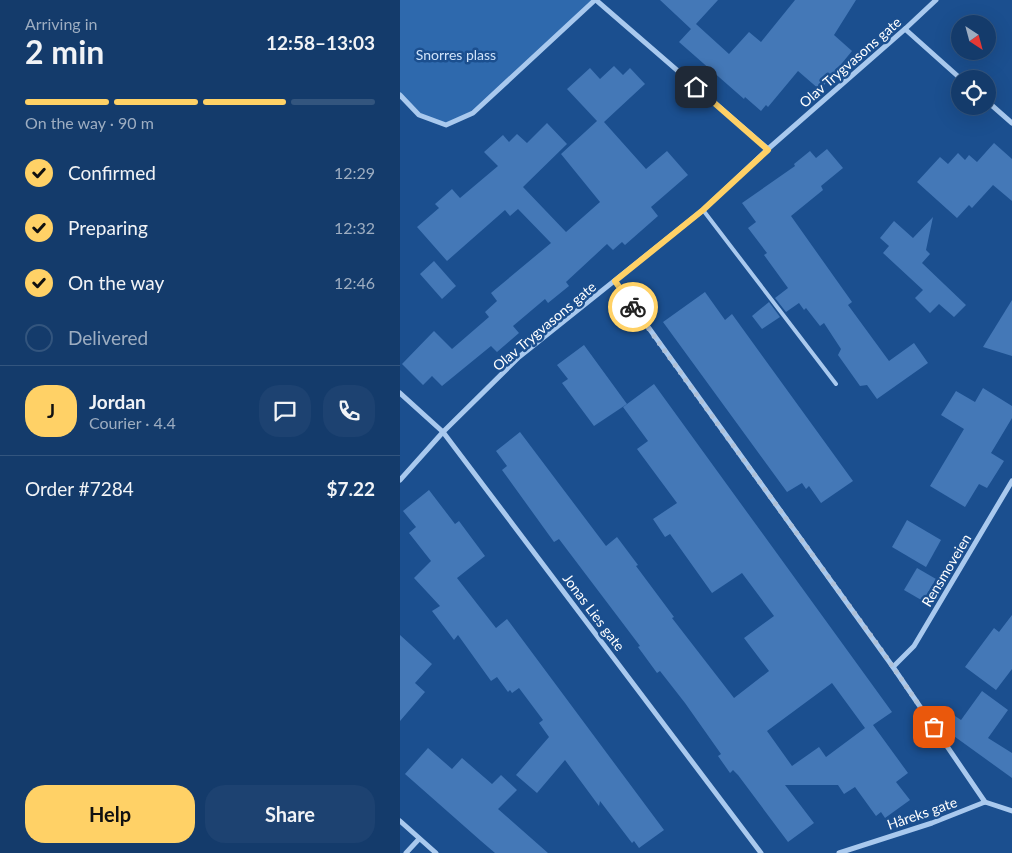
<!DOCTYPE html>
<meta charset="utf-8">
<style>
:root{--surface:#143b6b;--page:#1d4271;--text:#f1f3f6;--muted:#9dadc1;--line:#33557e;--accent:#ffd166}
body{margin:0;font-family:Lato,sans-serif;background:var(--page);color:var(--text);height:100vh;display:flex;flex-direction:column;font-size:19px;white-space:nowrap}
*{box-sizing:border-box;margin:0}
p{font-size:16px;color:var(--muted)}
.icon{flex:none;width:28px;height:28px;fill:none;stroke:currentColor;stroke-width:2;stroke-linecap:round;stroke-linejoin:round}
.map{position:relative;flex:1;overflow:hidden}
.panel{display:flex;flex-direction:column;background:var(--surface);width:400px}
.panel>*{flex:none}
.needle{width:32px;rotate:144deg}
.fabs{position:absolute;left:551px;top:15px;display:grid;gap:10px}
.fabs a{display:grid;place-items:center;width:45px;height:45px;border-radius:50%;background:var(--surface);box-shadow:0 5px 20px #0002,0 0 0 1px var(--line);font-size:25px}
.pin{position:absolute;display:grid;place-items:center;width:42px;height:42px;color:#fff;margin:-21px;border-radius:10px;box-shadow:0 2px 8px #0006}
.courier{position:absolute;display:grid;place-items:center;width:50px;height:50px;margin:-25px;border:4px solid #ffd166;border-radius:50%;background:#fff;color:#222;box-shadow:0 1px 6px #0007}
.head em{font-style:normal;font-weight:700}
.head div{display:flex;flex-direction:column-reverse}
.head{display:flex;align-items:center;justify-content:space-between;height:85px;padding:0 25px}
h1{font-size:32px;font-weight:700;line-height:38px}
.bar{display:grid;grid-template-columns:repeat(4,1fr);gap:8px 5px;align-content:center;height:60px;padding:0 25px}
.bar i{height:6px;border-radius:4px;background:var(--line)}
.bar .selected{background:var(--accent)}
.bar p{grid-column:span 4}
.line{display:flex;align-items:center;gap:12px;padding:0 25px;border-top:1px solid var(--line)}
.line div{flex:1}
.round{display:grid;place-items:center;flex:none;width:52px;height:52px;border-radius:20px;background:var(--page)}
ol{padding:0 25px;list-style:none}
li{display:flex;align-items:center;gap:15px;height:55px}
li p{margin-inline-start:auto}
li .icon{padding:5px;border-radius:50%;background:var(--accent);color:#111;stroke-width:4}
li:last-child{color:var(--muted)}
li i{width:28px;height:28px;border:2px solid var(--line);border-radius:50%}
.button{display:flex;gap:10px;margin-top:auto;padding:10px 25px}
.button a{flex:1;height:58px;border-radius:20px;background:var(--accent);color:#111;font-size:20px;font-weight:700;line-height:58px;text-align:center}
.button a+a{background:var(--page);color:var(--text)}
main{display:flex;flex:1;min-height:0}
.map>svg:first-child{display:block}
.green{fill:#2e69ad}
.building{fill:#4478b7;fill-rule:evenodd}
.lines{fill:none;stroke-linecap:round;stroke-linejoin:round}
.service{stroke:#a9c9ee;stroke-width:4}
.minor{stroke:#a9c9ee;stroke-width:5}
.done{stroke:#afc1d8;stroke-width:5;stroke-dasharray:0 9}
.route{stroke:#ffd166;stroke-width:6}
.labels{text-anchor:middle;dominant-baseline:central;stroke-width:5;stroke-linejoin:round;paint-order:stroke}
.park-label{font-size:14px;fill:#cfe3fa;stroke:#1b4f8f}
.street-label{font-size:14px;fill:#fff;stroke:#1b4f8f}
</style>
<main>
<section class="panel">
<div class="head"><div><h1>2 min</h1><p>Arriving in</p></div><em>12:58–13:03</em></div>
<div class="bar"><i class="selected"></i><i class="selected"></i><i class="selected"></i><i></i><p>On the way · 90 m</p></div>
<ol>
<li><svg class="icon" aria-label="check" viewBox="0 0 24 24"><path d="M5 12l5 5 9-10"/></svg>Confirmed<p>12:29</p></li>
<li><svg class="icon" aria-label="check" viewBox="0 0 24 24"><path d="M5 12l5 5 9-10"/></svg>Preparing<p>12:32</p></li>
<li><svg class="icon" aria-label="check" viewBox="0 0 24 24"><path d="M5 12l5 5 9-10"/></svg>On the way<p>12:46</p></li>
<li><i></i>Delivered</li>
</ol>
<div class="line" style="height:90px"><b class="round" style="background:var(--accent);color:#111">J</b><div><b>Jordan</b><p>Courier · 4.4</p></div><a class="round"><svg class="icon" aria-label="chat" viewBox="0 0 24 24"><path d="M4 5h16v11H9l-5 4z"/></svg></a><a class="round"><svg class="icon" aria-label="phone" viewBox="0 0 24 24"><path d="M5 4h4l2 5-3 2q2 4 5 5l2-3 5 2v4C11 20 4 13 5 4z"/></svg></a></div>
<div class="line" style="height:65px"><div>Order #7284</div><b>$7.22</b></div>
<div class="button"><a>Help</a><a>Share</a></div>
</section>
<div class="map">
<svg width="612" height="853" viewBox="0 0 612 853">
<rect width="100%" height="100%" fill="#1b4f8f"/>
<!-- green -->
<polygon class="green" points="0,0 195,0 73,113 46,125 19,115 0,95"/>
<!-- building -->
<g class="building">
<polygon points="260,0 318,0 296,24 329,54 349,32 361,42 395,0 456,0 434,35 452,51 420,90 398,71 368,107 366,105 361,111 345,97 344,99 279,42 291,29"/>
<polygon points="214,66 223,75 230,68 245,84 204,122 246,169 267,151 288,175 251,207 258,216 225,245 222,242 213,250 207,244 166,282 169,286 148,303 145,299 113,326 119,333 97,352 91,346 42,386 32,376 23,385 2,364 34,331 52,349 89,317 85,312 97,301 91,293 151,243 118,209 110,216 105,210 47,261 17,227 39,208 35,204 52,189 60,198 98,166 84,152 103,135 109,142 117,134 127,143 147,123 167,144 123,187 166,232 200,202 161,154 197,121 167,89 190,68 200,79"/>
<polygon points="594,143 612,159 612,201 593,185 572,208 569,205 557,218 517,182 540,157 548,164 558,153 565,160 569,155 577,162"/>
<polygon points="427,149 443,168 421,186 423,190 391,216 452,302 448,305 489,361 514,343 528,363 477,399 467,385 460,386 438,355 441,349 424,323 420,326 406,308 404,310 399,303 386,312 375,298 388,288 364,255 367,253 348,228 356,222 342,203 395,166 394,164 410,151 416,158"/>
<polygon points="533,217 526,250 530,254 522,263 566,305 554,317 539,304 530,313 515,298 523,290 483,253 489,246 480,238 494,221 513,238"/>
<polygon points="34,261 56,286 42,299 20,274"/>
<polygon points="305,292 325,320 332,314 453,481 421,503 409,486 406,489 402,483 387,492 263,322"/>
<polygon points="612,300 612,356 583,347"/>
<polygon points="369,302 380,317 362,329 352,316"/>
<polygon points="184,345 227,404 194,426 162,383 168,379 157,365"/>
<path d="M 254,384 L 492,712 L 473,725 L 508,773 L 496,782 L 510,800 L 485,818 L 481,812 L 476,816 L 455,787 L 444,794 L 438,785 L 385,785 L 414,823 L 388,842 L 338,775 L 333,770 L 330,773 L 318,756 L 321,754 L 285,703 L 260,671 L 257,673 L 238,647 L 240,646 L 159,539 L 154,542 L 102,470 L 107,466 L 96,451 L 120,432 L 206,546 L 217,537 L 238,565 L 236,566 L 274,617 L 272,618 L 334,698 L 369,671 L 344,638 L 374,616 L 342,573 L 312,593 L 270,534 L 265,537 L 253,519 L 277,503 L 237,449 L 248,441 L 223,407 ZM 432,683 L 465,728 L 426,757 L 419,747 L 392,766 L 367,731 Z"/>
<polygon points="583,388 612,406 612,418 591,453 604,461 587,488 579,484 565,507 530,486 564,429 541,415 556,391 575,402"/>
<polygon points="29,490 55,524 59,521 85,556 57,578 96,628 107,619 264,830 239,848 234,841 232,843 200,801 199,806 165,760 137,793 116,775 149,737 139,723 143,720 119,688 112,693 110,690 108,692 97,677 91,681 58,635 54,640 32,611 40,606 14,578 31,561 9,533 16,527 3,511"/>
<polygon points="507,520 541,540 526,567 492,547"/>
<polygon points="517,568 536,579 523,601 504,590"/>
<polygon points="612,615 612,669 596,690 565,667 594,628 599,632"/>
<polygon points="0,635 32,664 15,683 25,692 0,721"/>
<polygon points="582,691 608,710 588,738 612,753 612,778 540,726 549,712 561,720"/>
<polygon points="28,748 52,769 62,758 92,784 101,775 117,790 98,809 148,853 95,853 81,841 5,774"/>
</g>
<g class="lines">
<!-- service -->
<polyline class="service" points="303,210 436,384"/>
<!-- minor -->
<g class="minor">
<polyline points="196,0 368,149"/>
<polyline points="505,29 561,79"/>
<polyline points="0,95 19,115 46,125 73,113 195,0"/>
<polyline points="588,102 612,123"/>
<polyline points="215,281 493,667 585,802"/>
<polyline points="0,393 43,432 361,853"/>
<polyline points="0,480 43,432 119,357 303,210 368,149 505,29 536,0"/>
<polyline points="493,667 514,646 612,481"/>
<polyline points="0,821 36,853"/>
<polyline points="6,853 19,839"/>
<polyline points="439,853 532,823 585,802 612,811"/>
</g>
</g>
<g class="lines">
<!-- done -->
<polyline class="done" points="233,307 482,651 534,727"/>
<!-- route -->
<polyline class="route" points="233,307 215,281 303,210 368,150 296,87"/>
</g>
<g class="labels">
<!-- park labels -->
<g class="park-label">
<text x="56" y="54">Snorres plass</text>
</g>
<!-- street labels -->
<g class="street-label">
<text transform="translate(450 62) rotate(-41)">Olav Trygvasons gate</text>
<text transform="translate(144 326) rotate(-40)">Olav Trygvasons gate</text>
<text transform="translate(546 570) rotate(-59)">Rensmoveien</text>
<text transform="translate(194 612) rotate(53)">Jonas Lies gate</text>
<text transform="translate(522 813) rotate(-19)">Håreks gate</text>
</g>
</g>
</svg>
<div class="fabs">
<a><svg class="needle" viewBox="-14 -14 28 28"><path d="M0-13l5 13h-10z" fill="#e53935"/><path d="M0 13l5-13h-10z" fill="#9dadc1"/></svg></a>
<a><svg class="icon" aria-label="locate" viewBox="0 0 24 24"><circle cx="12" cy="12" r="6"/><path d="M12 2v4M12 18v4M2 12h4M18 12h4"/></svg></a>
</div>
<div class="pin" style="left:534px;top:727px;background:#ea580c"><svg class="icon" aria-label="bag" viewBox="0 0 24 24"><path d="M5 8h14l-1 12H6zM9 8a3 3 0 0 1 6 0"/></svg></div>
<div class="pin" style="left:296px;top:87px;background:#1f2937"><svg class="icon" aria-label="home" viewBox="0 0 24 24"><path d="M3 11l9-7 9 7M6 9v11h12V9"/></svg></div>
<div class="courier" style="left:233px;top:307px"><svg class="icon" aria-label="bike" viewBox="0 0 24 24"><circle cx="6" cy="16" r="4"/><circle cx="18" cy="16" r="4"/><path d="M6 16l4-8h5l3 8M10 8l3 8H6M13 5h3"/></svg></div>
</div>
</main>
